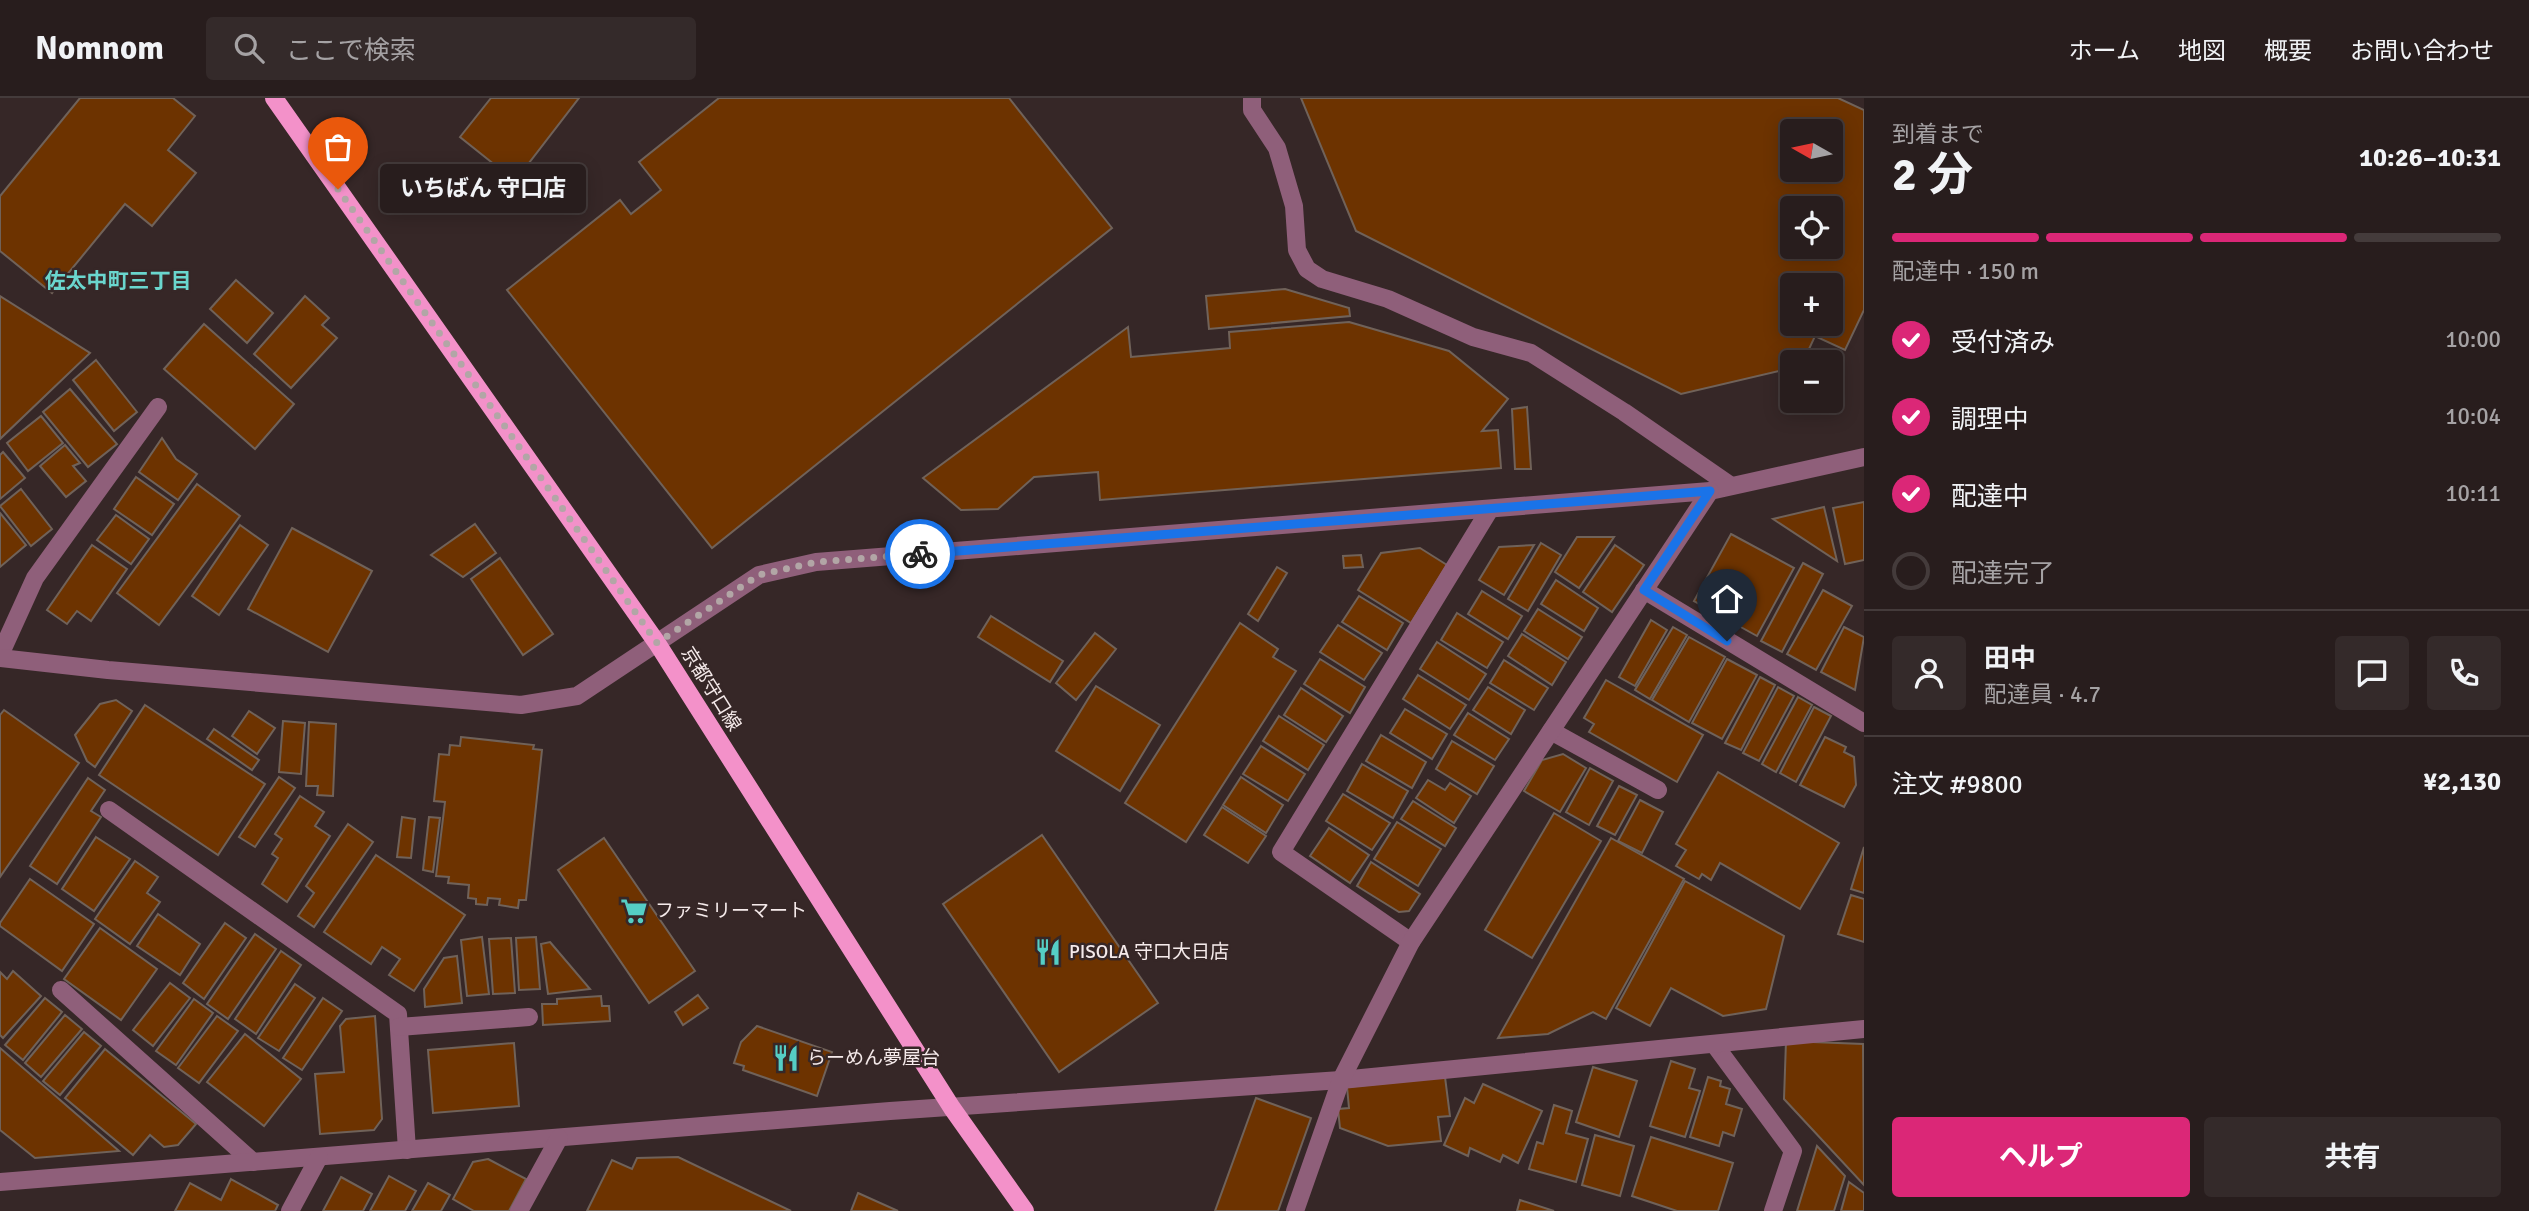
<!DOCTYPE html>
<html lang="ja">
<meta charset="utf-8">
<style>
:root{--surface:#281d1d;--page:#342a2a;--text:#f1f3f6;--muted:#a5a2a4;--line:#443b3b;--accent:#db2777}
body{margin:0;font-family:Signika,"Noto Sans JP",sans-serif;background:var(--page);color:var(--text);height:100vh;display:flex;flex-direction:column;font-size:26px;white-space:nowrap}
*{box-sizing:border-box;margin:0}
p{font-size:23px;color:var(--muted)}
.icon{flex:none;width:38px;height:38px;fill:none;stroke:currentColor;stroke-width:2;stroke-linecap:round;stroke-linejoin:round}
.map{position:relative;flex:1;overflow:hidden}
.side{display:flex;flex-direction:column;background:var(--surface);width:665px}
.side>*{flex:none}
.needle{width:46px;rotate:279deg}
.tools{position:absolute;left:1780px;top:21px;display:grid;gap:14px}
.tools a{display:grid;place-items:center;width:63px;height:63px;border-radius:7px;background:var(--surface);box-shadow:0 4px 18px #0003,0 0 0 2px var(--line);font-size:35px}
.pin{position:absolute;display:grid;place-items:center;width:60px;height:60px;color:#fff;margin:-72px -30px;border-radius:50% 50% 50% 0;rotate:-45deg;box-shadow:0 0 7px #0007}
.pin .icon{rotate:45deg}
.courier{position:absolute;display:grid;place-items:center;width:70px;height:70px;margin:-35px;border:5px solid #1a73e8;border-radius:50%;background:#fff;color:#222;box-shadow:0 2px 9px #0007}
.bubble{position:absolute;height:49px;border-radius:7px;background:var(--surface);box-shadow:0 4px 18px #0003,0 0 0 2px var(--line);font-size:23px;font-weight:700;line-height:49px;text-align:center}
.summary em{font-style:normal;font-weight:700}
.summary div{display:flex;flex-direction:column-reverse}
.summary{display:flex;align-items:center;justify-content:space-between;height:119px;padding:0 28px}
h1{font-size:46px;font-weight:700;line-height:52px}
.bar{display:grid;grid-template-columns:repeat(4,1fr);gap:10px 7px;align-content:center;height:84px;padding:0 28px}
.bar i{height:9px;border-radius:5px;background:var(--line)}
.bar .active{background:var(--accent)}
.bar p{grid-column:span 4}
.line{display:flex;align-items:center;gap:18px;padding:0 28px;border-top:2px solid var(--line)}
.line div{flex:1}
.round{display:grid;place-items:center;flex:none;width:74px;height:74px;border-radius:7px;background:var(--page)}
ol{padding:0 28px;list-style:none}
li{display:flex;align-items:center;gap:21px;height:77px}
li p{margin-inline-start:auto}
li .icon{padding:7px;border-radius:50%;background:var(--accent);color:#fff;stroke-width:4}
li:last-child{color:var(--muted)}
li i{width:38px;height:38px;border:4px solid var(--line);border-radius:50%}
.action{display:flex;gap:14px;margin-top:auto;padding:14px 28px}
.action a{flex:1;height:80px;border-radius:7px;background:var(--accent);color:#fff;font-size:28px;font-weight:700;line-height:80px;text-align:center}
.action a+a{background:var(--page);color:var(--text)}
header{display:flex;align-items:center;gap:42px;box-sizing:border-box;height:98px;padding:0 35px;background:var(--surface);border-bottom:2px solid var(--line)}
header strong{font-size:33px}
nav{display:flex;gap:38px;margin-inline-start:auto;font-size:24px}
.search{width:490px;height:63px;background:var(--page);display:flex;align-items:center;gap:18px;box-sizing:border-box;padding:0 24px;border-radius:7px;color:var(--muted);font-size:26px}
main{display:flex;flex:1;min-height:0}
.map>svg:first-child{display:block}
.building{fill:#6d3300;stroke:#706259;stroke-width:2;fill-rule:evenodd}
.lines{fill:none;stroke-linecap:round;stroke-linejoin:round}
.minor{stroke:#8f5f7a;stroke-width:18}
.major{stroke:#f391c9;stroke-width:18}
.done{stroke:#b2a6a6;stroke-width:7;stroke-dasharray:0 12.6}
.route{stroke:#1a73e8;stroke-width:9}
.labels{text-anchor:middle;dominant-baseline:central;stroke-width:5;stroke-linejoin:round;paint-order:stroke}
.street-label{font-size:19px;fill:#f5eaea;stroke:#362727}
.poi-label{font-size:19px;fill:#f5eaea;stroke:#362727;text-anchor:start}
.neighbourhood-label{font-size:21px;font-weight:bold;fill:#6ad6ce;stroke:#362727}
</style>
<header>
<strong>Nomnom</strong>
<div class="search"><svg class="icon" aria-label="search" viewBox="0 0 24 24"><circle cx="10" cy="10" r="6"/><path d="M15 15l6 6"/></svg>ここで検索</div>
<nav><a>ホーム</a><a>地図</a><a>概要</a><a>お問い合わせ</a></nav>
</header>
<main>
<div class="map">
<svg width="1864" height="1113" viewBox="0 0 1864 1113">
<rect width="100%" height="100%" fill="#362727"/>
<!-- building -->
<g class="building">
<polygon points="80,0 173,0 195,18 168,52 196,75 152,128 125,106 52,195 0,153 0,98"/>
<polygon points="491,0 579,0 515,83 460,39"/>
<polygon points="719,0 1009,0 1112,130 712,450 507,192 620,102 631,116 661,92 639,64"/>
<path d="M 1301,0 L 1838,0 L 1864,12 L 1864,212 L 1845,252 L 1815,238 L 1803,264 L 1792,264 L 1792,270 L 1681,296 L 1356,133 ZM 1792,33 L 1830,33 L 1830,72 L 1792,72 ZM 1792,110 L 1830,110 L 1830,149 L 1792,149 ZM 1792,187 L 1830,187 L 1830,226 L 1792,226 Z"/>
<polygon points="236,182 273,215 247,245 210,211"/>
<polygon points="1285,191 1349,210 1350,218 1209,231 1206,198"/>
<polygon points="0,198 90,255 0,341"/>
<polygon points="305,198 329,220 322,227 337,240 291,290 254,256"/>
<polygon points="1349,224 1449,253 1508,301 1482,333 1498,332 1501,370 1100,402 1098,374 1034,379 998,411 961,412 923,380 1128,229 1131,259 1230,250 1229,234"/>
<polygon points="204,226 294,306 255,351 164,271"/>
<polygon points="96,262 137,314 114,333 73,282"/>
<polygon points="70,291 117,346 88,369 43,314"/>
<polygon points="1527,309 1531,371 1515,371 1512,311"/>
<polygon points="41,318 63,345 28,373 7,345"/>
<polygon points="162,340 176,361 197,376 178,402 139,374"/>
<polygon points="65,347 80,365 73,368 86,383 66,399 40,368"/>
<polygon points="3,354 25,380 0,401 0,357"/>
<polygon points="136,379 174,406 152,437 114,411"/>
<polygon points="197,386 240,418 159,527 117,495"/>
<polygon points="21,391 52,431 31,448 0,408"/>
<polygon points="1864,404 1864,462 1845,466 1833,410"/>
<polygon points="1824,409 1837,463 1773,421"/>
<polygon points="0,415 26,447 0,469"/>
<polygon points="116,417 149,441 131,466 97,442"/>
<polygon points="475,426 496,455 463,479 431,457"/>
<polygon points="240,427 268,447 219,517 192,498"/>
<polygon points="292,430 372,473 328,554 248,511"/>
<polygon points="1731,436 1794,470 1757,538 1694,503"/>
<polygon points="1577,439 1614,439 1579,490 1555,474"/>
<polygon points="1541,445 1561,457 1528,513 1508,501"/>
<polygon points="92,447 127,471 91,523 77,513 67,526 47,512"/>
<polygon points="1534,447 1504,497 1479,482 1499,449"/>
<polygon points="1615,447 1644,467 1612,514 1583,494"/>
<polygon points="1420,450 1447,467 1411,525 1358,492 1381,455"/>
<polygon points="1361,457 1363,469 1344,470 1343,458"/>
<polygon points="500,460 553,536 523,557 471,481"/>
<polygon points="1803,465 1823,476 1782,554 1761,543"/>
<polygon points="1277,469 1287,475 1258,523 1248,516"/>
<polygon points="1556,482 1598,510 1584,533 1541,506"/>
<polygon points="1823,492 1852,508 1816,572 1787,556"/>
<polygon points="1482,493 1522,518 1508,541 1468,516"/>
<polygon points="1359,498 1403,525 1387,552 1342,524"/>
<polygon points="1538,511 1582,539 1568,561 1524,533"/>
<polygon points="1457,515 1503,544 1487,570 1441,542"/>
<polygon points="991,518 1063,563 1050,584 978,539"/>
<polygon points="1651,522 1667,532 1635,588 1619,579"/>
<polygon points="1240,525 1278,551 1273,559 1296,573 1186,744 1125,705"/>
<polygon points="1338,527 1382,555 1364,582 1320,554"/>
<polygon points="1673,529 1687,537 1650,601 1635,592"/>
<polygon points="1844,529 1864,539 1855,592 1821,574"/>
<polygon points="1095,535 1116,551 1076,602 1056,585"/>
<polygon points="1522,536 1566,564 1552,587 1508,558"/>
<polygon points="1689,539 1725,559 1689,624 1652,602"/>
<polygon points="1437,544 1486,576 1469,602 1420,571"/>
<polygon points="1320,561 1365,589 1350,615 1304,586"/>
<polygon points="1727,561 1757,577 1722,641 1692,625"/>
<polygon points="1504,562 1548,590 1534,612 1490,585"/>
<polygon points="1418,577 1466,607 1450,631 1403,601"/>
<polygon points="1760,579 1775,587 1741,652 1725,645"/>
<polygon points="1606,582 1703,637 1677,684 1589,634 1594,626 1584,620"/>
<polygon points="1096,588 1160,627 1120,693 1056,653"/>
<polygon points="1488,589 1525,612 1511,636 1473,612"/>
<polygon points="1778,589 1794,598 1759,663 1743,655"/>
<polygon points="1301,590 1343,618 1326,644 1284,617"/>
<polygon points="1798,599 1812,607 1776,674 1762,666"/>
<polygon points="116,602 132,613 95,669 87,663 75,637 100,606"/>
<polygon points="145,607 265,686 218,757 99,677"/>
<polygon points="1814,609 1831,618 1796,684 1780,675"/>
<polygon points="1405,611 1447,636 1432,661 1390,635"/>
<polygon points="4,612 79,665 0,779 0,617"/>
<polygon points="249,613 275,630 257,656 232,638"/>
<polygon points="1468,615 1509,641 1495,662 1454,637"/>
<polygon points="1279,618 1324,647 1308,672 1263,643"/>
<polygon points="283,623 305,625 301,676 279,674"/>
<polygon points="309,624 336,626 333,698 317,697 318,688 306,688"/>
<polygon points="214,631 259,662 252,672 207,641"/>
<polygon points="1381,637 1426,664 1412,690 1366,663"/>
<polygon points="461,639 534,647 533,651 542,652 526,802 519,802 518,810 499,807 500,801 488,800 487,807 476,806 476,801 468,800 469,787 448,785 449,779 436,778 445,704 434,703 439,656 449,657 450,647 460,648"/>
<polygon points="1825,639 1846,649 1844,654 1854,659 1856,687 1844,709 1800,687"/>
<polygon points="1452,643 1494,668 1477,696 1436,671"/>
<polygon points="1261,648 1305,676 1288,703 1243,676"/>
<polygon points="1563,656 1586,670 1560,714 1524,693 1542,662"/>
<polygon points="1362,666 1408,693 1393,720 1347,693"/>
<polygon points="1590,670 1613,683 1589,727 1566,714"/>
<polygon points="1718,674 1839,745 1800,811 1720,765 1711,782 1702,776 1699,781 1676,768 1686,752 1676,746"/>
<polygon points="279,679 295,690 255,749 239,739"/>
<polygon points="1241,679 1283,707 1266,735 1223,707"/>
<polygon points="88,680 105,692 91,713 101,719 57,786 30,768"/>
<polygon points="1428,682 1445,692 1450,685 1471,698 1454,725 1416,700"/>
<polygon points="1619,688 1637,697 1615,737 1597,728"/>
<polygon points="1343,696 1390,725 1372,752 1326,723"/>
<polygon points="300,698 324,714 315,728 330,738 287,804 262,786 278,760 272,756 282,741 275,736"/>
<polygon points="1640,702 1663,714 1642,755 1618,743"/>
<polygon points="1413,703 1456,730 1445,748 1401,721"/>
<polygon points="1222,709 1266,738 1248,765 1204,737"/>
<polygon points="1554,715 1601,743 1532,860 1485,832"/>
<polygon points="402,719 415,721 411,760 397,759"/>
<polygon points="429,719 440,720 433,774 423,772"/>
<polygon points="1397,724 1441,751 1418,788 1374,761"/>
<polygon points="348,726 373,744 314,829 298,818 314,795 306,788"/>
<polygon points="1329,730 1369,757 1350,785 1310,758"/>
<polygon points="1042,737 1158,905 1059,974 943,806"/>
<polygon points="96,739 130,761 94,813 62,791"/>
<polygon points="604,740 695,873 649,905 558,772"/>
<polygon points="1611,740 1684,781 1606,921 1593,914 1548,936 1498,940"/>
<polygon points="1864,749 1864,795 1851,791"/>
<polygon points="376,757 465,817 414,893 389,877 400,861 382,849 371,866 324,834"/>
<polygon points="135,763 158,779 147,795 160,804 130,846 95,821"/>
<polygon points="1371,764 1420,796 1409,813 1399,814 1357,788"/>
<polygon points="30,781 94,826 62,873 0,828 0,825"/>
<polygon points="1685,783 1784,838 1766,911 1723,918 1671,890 1650,928 1616,910"/>
<polygon points="1851,797 1864,801 1864,844 1838,836"/>
<polygon points="158,816 200,846 180,877 137,848"/>
<polygon points="225,825 246,840 204,901 183,885"/>
<polygon points="100,830 157,871 121,922 64,881"/>
<polygon points="255,836 276,851 228,921 207,906"/>
<polygon points="482,839 489,896 467,898 461,842"/>
<polygon points="536,839 540,891 519,892 516,840"/>
<polygon points="511,840 515,895 493,896 489,841"/>
<polygon points="550,844 590,891 548,896 541,846"/>
<polygon points="281,853 301,867 256,936 235,921"/>
<polygon points="457,858 462,905 425,909 424,891 444,860"/>
<polygon points="13,873 41,898 3,940 0,937 0,874 7,881"/>
<polygon points="170,885 190,900 153,948 133,932"/>
<polygon points="295,886 315,900 279,953 258,940"/>
<polygon points="698,897 708,910 683,927 675,914"/>
<polygon points="601,898 602,908 609,908 610,923 543,927 542,906 557,906 557,901"/>
<polygon points="45,900 62,914 23,962 5,947"/>
<polygon points="323,900 342,913 302,972 283,960"/>
<polygon points="194,901 213,915 176,967 156,953"/>
<polygon points="65,917 82,931 41,979 25,965"/>
<polygon points="217,918 238,933 199,985 178,970"/>
<polygon points="375,918 382,1021 374,1032 320,1036 315,976 344,974 340,928 346,921"/>
<polygon points="757,928 832,954 817,998 743,972 744,968 734,965 741,944"/>
<polygon points="84,934 101,948 60,997 43,983"/>
<polygon points="245,936 301,981 264,1028 207,984"/>
<polygon points="1786,943 1863,946 1864,1087 1784,1001"/>
<polygon points="514,945 519,1008 433,1015 428,952"/>
<polygon points="0,950 119,1053 35,1060 0,1032"/>
<polygon points="105,951 196,1026 178,1047 164,1049 150,1037 133,1057 65,1000"/>
<polygon points="1671,963 1695,971 1689,990 1700,993 1685,1039 1650,1028"/>
<polygon points="1593,969 1637,983 1619,1039 1576,1024"/>
<polygon points="1445,979 1450,1018 1438,1019 1441,1043 1388,1048 1340,1030 1338,1011 1349,1010 1347,989"/>
<polygon points="1708,979 1721,983 1720,988 1730,991 1726,1006 1742,1011 1734,1038 1723,1034 1719,1048 1690,1039"/>
<polygon points="1483,986 1542,1013 1518,1065 1503,1057 1500,1064 1470,1050 1468,1058 1444,1047 1465,1000 1474,1005"/>
<polygon points="1256,1000 1311,1020 1278,1113 1215,1113"/>
<polygon points="1554,1007 1572,1013 1566,1035 1588,1041 1576,1084 1529,1071 1537,1044 1543,1046"/>
<polygon points="1595,1037 1634,1048 1620,1098 1582,1087"/>
<polygon points="1651,1039 1733,1065 1718,1113 1677,1113 1632,1098"/>
<polygon points="1817,1048 1845,1078 1834,1113 1797,1113"/>
<polygon points="678,1059 791,1113 587,1113 612,1062 632,1071 637,1060"/>
<polygon points="488,1061 526,1081 509,1113 474,1113 453,1101 473,1064"/>
<polygon points="389,1078 416,1093 405,1113 370,1113"/>
<polygon points="341,1079 372,1096 363,1113 323,1113"/>
<polygon points="231,1081 278,1107 275,1113 175,1113 190,1085 221,1102"/>
<polygon points="1849,1084 1864,1095 1864,1113 1841,1113"/>
<polygon points="428,1085 450,1097 441,1113 412,1113"/>
<polygon points="858,1095 898,1113 851,1113"/>
<polygon points="1520,1102 1554,1113 1517,1113"/>
</g>
<g class="lines">
<!-- minor -->
<g class="minor">
<polyline points="1252,0 1252,12 1277,50 1294,108 1297,152 1307,171 1322,181 1388,201 1473,239 1531,255 1624,314 1731,388"/>
<polyline points="1644,492 1864,625"/>
<polyline points="0,557 35,480 158,309"/>
<polyline points="0,560 108,572 521,607 577,598 759,477 816,464 1710,393 1864,359"/>
<polyline points="1551,633 1658,692"/>
<polyline points="109,712 398,916 407,1052"/>
<polyline points="1411,844 1281,754 1490,411"/>
<polyline points="61,892 253,1064"/>
<polyline points="399,929 529,919"/>
<polyline points="1714,946 1793,1053 1773,1113"/>
<polyline points="0,1084 890,1013 1341,982 1864,931"/>
<polyline points="290,1113 319,1059"/>
<polyline points="519,1113 559,1040"/>
<polyline points="1295,1113 1341,982 1411,844 1710,393"/>
</g>
<!-- major -->
<polyline class="major" points="274,0 657,545 952,1010 1025,1113"/>
</g>
<g class="lines">
<!-- done -->
<polyline class="done" points="338,91 657,545 759,477 816,464 920,456"/>
<!-- route -->
<polyline class="route" points="920,456 1710,393 1644,492 1727,543"/>
</g>
<!-- icons -->
<defs>
<symbol id="supermarket-bare" viewBox="-9 -9 18 18"><path d="M-6-5.5h2.5l.6 2H6L4.5 2H-2.5L-4.4-4H-6ZM-1.5 3.2a1.3 1.3 0 1 0 .1 0ZM3 3.2a1.3 1.3 0 1 0 .1 0Z" fill="#55cec5" stroke="#362727" stroke-width="2.5" paint-order="stroke"/></symbol>
<symbol id="restaurant-bare" viewBox="-9 -9 18 18"><path d="M-5-6h1v4h1v-4h1v4h1v-4h1v5L-1.5 .5V6h-2V.5L-5-1ZM5-6V6H3V1.5H1.5Q1.5-4 5-6Z" fill="#55cec5" stroke="#362727" stroke-width="2.5" paint-order="stroke"/></symbol>
</defs>
<g fill-rule="evenodd">
<use href="#supermarket-bare" x="615" y="794" width="38" height="38"/>
<use href="#restaurant-bare" x="1029" y="835" width="38" height="38"/>
<use href="#restaurant-bare" x="767" y="941" width="38" height="38"/>
</g>
<g class="labels">
<!-- street labels -->
<g class="street-label">
<text transform="translate(711 591) rotate(58)">京都守口線</text>
</g>
<!-- poi labels -->
<g class="poi-label">
<text x="655" y="813">ファミリーマート</text>
<text x="1069" y="854">PISOLA 守口大日店</text>
<text x="807" y="960">らーめん夢屋台</text>
</g>
<!-- neighbourhood labels -->
<g class="neighbourhood-label">
<text x="118" y="183">佐太中町三丁目</text>
</g>
</g>
</svg>
<div class="tools">
<a><svg class="needle" viewBox="-14 -14 28 28"><path d="M0-13l5 13h-10z" fill="#e53935"/><path d="M0 13l5-13h-10z" fill="#a5a2a4"/></svg></a>
<a><svg class="icon" aria-label="locate" viewBox="0 0 24 24"><circle cx="12" cy="12" r="6"/><path d="M12 2v4M12 18v4M2 12h4M18 12h4"/></svg></a>
<a>+</a>
<a>−</a>
</div>
<div class="pin" style="left:338px;top:91px;background:#ea580c"><svg class="icon" aria-label="bag" viewBox="0 0 24 24"><path d="M5 8h14l-1 12H6zM9 8a3 3 0 0 1 6 0"/></svg></div>
<div class="pin" style="left:1727px;top:543px;background:#1f2937"><svg class="icon" aria-label="home" viewBox="0 0 24 24"><path d="M3 11l9-7 9 7M6 9v11h12V9"/></svg></div>
<div class="courier" style="left:920px;top:456px"><svg class="icon" aria-label="bike" viewBox="0 0 24 24"><circle cx="6" cy="16" r="4"/><circle cx="18" cy="16" r="4"/><path d="M6 16l4-8h5l3 8M10 8l3 8H6M13 5h3"/></svg></div>
<div class="bubble" style="left:380px;top:66px;width:206px">いちばん 守口店</div>
</div>
<section class="side">
<div class="summary"><div><h1>2 分</h1><p>到着まで</p></div><em>10:26–10:31</em></div>
<div class="bar"><i class="active"></i><i class="active"></i><i class="active"></i><i></i><p>配達中 · 150 m</p></div>
<ol>
<li><svg class="icon" aria-label="check" viewBox="0 0 24 24"><path d="M5 12l5 5 9-10"/></svg>受付済み<p>10:00</p></li>
<li><svg class="icon" aria-label="check" viewBox="0 0 24 24"><path d="M5 12l5 5 9-10"/></svg>調理中<p>10:04</p></li>
<li><svg class="icon" aria-label="check" viewBox="0 0 24 24"><path d="M5 12l5 5 9-10"/></svg>配達中<p>10:11</p></li>
<li><i></i>配達完了</li>
</ol>
<div class="line" style="height:126px"><a class="round"><svg class="icon" aria-label="person" viewBox="0 0 24 24"><circle cx="12" cy="8" r="4"/><path d="M4 21q1-7 8-7t8 7"/></svg></a><div><b>田中</b><p>配達員 · 4.7</p></div><a class="round"><svg class="icon" aria-label="chat" viewBox="0 0 24 24"><path d="M4 5h16v11H9l-5 4z"/></svg></a><a class="round"><svg class="icon" aria-label="phone" viewBox="0 0 24 24"><path d="M5 4h4l2 5-3 2q2 4 5 5l2-3 5 2v4C11 20 4 13 5 4z"/></svg></a></div>
<div class="line" style="height:91px"><div>注文 #9800</div><b>¥2,130</b></div>
<div class="action"><a>ヘルプ</a><a>共有</a></div>
</section>
</main>
